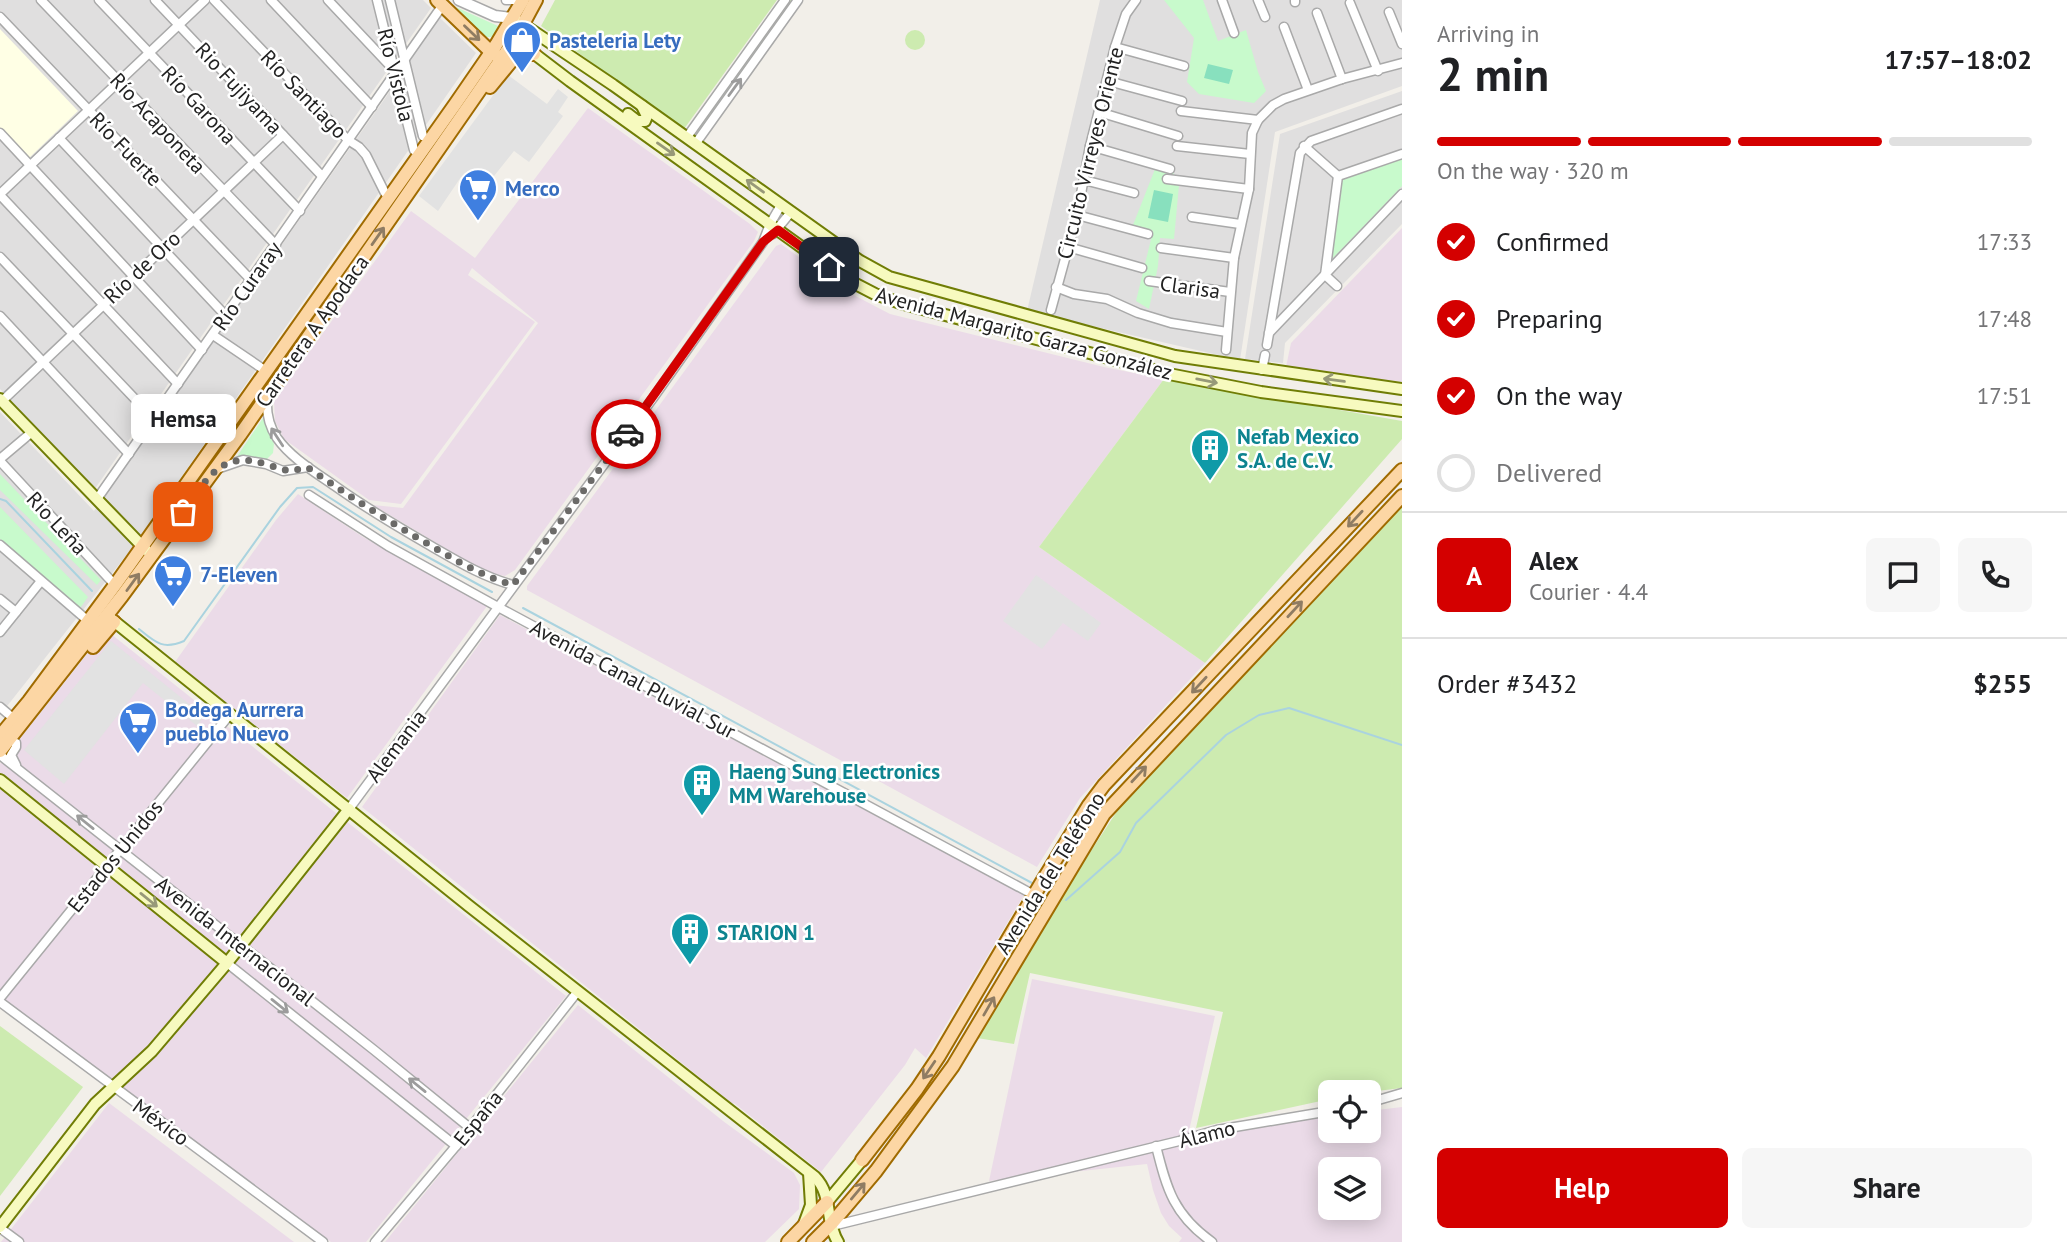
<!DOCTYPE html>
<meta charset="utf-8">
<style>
:root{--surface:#fff;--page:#f6f6f6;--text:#202124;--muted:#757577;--line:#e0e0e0;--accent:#d40000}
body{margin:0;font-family:"PT Sans",sans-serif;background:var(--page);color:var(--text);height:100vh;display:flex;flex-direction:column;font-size:26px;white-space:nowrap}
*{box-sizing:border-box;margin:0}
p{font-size:23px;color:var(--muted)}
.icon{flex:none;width:38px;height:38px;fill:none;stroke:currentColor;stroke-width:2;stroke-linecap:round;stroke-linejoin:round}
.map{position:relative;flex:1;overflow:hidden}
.sheet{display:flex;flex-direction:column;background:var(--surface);width:665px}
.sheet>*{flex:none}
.tools{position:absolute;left:1318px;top:1080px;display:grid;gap:14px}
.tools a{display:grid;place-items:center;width:63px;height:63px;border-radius:10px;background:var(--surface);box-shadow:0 4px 18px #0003;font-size:35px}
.pin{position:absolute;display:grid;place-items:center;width:60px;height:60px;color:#fff;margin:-30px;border-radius:14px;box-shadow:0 4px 10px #0006}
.courier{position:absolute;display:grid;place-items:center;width:70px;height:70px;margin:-35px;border:5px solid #d40000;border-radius:50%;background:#fff;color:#222;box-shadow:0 2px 9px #0007}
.bubble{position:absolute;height:49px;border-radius:10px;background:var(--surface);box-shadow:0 4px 18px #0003;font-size:23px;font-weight:700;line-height:49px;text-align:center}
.headline em{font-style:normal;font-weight:700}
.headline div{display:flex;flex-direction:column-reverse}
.headline{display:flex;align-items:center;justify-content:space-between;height:119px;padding:0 35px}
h1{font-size:46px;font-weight:700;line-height:52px}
.bar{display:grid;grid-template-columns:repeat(4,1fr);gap:10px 7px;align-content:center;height:84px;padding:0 35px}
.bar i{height:9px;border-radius:5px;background:var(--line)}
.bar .active{background:var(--accent)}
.bar p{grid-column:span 4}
.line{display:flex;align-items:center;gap:18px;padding:0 35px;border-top:2px solid var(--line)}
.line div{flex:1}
.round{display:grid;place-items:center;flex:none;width:74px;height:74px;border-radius:10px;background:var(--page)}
ol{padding:0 35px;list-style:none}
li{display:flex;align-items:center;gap:21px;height:77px}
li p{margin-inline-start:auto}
li .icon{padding:7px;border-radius:50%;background:var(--accent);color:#fff;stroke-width:4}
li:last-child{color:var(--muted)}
li i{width:38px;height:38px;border:4px solid var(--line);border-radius:50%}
.action{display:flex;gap:14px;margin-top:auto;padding:14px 35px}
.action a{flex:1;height:80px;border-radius:10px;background:var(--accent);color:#fff;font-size:28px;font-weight:700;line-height:80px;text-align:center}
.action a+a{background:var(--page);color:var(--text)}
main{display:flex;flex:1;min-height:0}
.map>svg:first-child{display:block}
.residential{fill:#e0dfdf}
.industrial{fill:#ebdbe8;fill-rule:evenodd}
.education{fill:#ffffe5}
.grass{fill:#cdebb0}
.park{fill:#c8facc}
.pitch{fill:#88e0be}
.parking{fill:#e2e2e2}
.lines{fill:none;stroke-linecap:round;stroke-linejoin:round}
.stream{stroke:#aad3df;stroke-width:2}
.minor-casing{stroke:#a9a9a9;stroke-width:11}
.tertiary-casing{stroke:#a9a9a9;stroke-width:13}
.secondary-casing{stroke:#707d05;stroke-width:14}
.primary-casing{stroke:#a06b00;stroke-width:16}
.minor{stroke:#fff;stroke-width:8}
.tertiary{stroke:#fff;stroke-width:10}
.secondary{stroke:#f7fabf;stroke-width:10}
.primary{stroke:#fcd6a4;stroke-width:12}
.oneway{stroke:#8f7c63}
.oneway2{stroke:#9c9c9c}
.oneway3{stroke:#979978}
.done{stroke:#6b6a68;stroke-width:7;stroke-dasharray:0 12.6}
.route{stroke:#d40000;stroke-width:9}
.labels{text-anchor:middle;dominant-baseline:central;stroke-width:5;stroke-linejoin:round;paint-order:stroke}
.shop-label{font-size:21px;font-weight:bold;fill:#366cbe;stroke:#fff;text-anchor:start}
.street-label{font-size:21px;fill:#222;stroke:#fff}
.culture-label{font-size:21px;font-weight:bold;fill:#0d838f;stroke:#fff;text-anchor:start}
</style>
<main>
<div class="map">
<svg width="1402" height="1242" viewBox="0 0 1402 1242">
<rect width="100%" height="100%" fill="#f2efe9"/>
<!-- residential -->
<g class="residential">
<polygon points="0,0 423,0 431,8 94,490 0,389"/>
<polygon points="1100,0 1402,0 1402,86 1275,132 1240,360 1027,311"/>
<polygon points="438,16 476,53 132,548 0,715 0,412 94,511 386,97"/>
<polygon points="1402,91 1402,224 1285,343 1283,363 1245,359 1280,134"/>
</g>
<!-- industrial -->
<g class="industrial">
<polygon points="588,108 750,224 758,232 754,241 515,570 505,576 485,572 373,505 403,508 538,323 472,268 468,275 535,322 401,504 369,500 284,439 275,421 274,401 411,211 475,258"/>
<polygon points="1402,228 1402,382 1286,367 1291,343"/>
<polygon points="781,244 844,290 890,314 1104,367 1164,379 1039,547 1205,663 1080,798 1037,867 527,590 527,586 776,246"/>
<polygon points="298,494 363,537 487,606 347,798 175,662 276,520"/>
<polygon points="500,615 1024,895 926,1058 915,1048 905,1065 821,1172 734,1103 733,1104 362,807"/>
<polygon points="106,630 566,996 366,1242 331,1242 0,999 0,764"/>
<path d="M 1032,979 L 1215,1016 L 1189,1131 L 1330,1115 L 1330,1130 L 1368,1130 L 1369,1111 L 1402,1107 L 1402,1242 L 1179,1242 L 1182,1238 L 1169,1226 L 1161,1213 L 1153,1190 L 1147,1164 L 989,1181 ZM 1330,1169 L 1368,1169 L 1368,1208 L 1330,1208 Z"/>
<polygon points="578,1005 723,1121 794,1173 800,1185 799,1209 765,1242 385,1242"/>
<polygon points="109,1103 294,1242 1,1242"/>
</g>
<!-- education -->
<polygon class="education" points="0,29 78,111 28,159 0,130"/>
<!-- grass -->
<g class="grass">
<polygon points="555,0 777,0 684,129 541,26"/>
<polygon points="790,0 794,1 693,140 691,138"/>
<circle cx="915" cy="40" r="10"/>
<polygon points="1164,379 1402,421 1402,439 1205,663 1039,547"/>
<polygon points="1402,503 1402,1088 1369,1092 1330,1092 1330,1099 1196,1128 1223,1012 1030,973 1014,1044 977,1038 1066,889 1127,796"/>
<polygon points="0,1026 83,1087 0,1196"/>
</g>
<!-- park -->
<g class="park">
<polygon points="440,0 498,26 497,33 491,37 483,37"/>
<polygon points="1164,0 1203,0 1218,41 1246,30 1258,72 1266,91 1254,103 1199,94 1187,82 1194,38"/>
<polygon points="1402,157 1402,186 1330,261 1339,179"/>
<polygon points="1155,169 1174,173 1171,182 1179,185 1174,239 1160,238 1158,266 1149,309 1136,301 1153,231 1133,225"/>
<polygon points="263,418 274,444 273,453 267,459 236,458"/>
<polygon points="0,474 101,580 97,585 0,490"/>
<polygon points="0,507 88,597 78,611 0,539"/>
</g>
<!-- pitch -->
<g class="pitch">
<polygon points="1208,64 1233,70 1229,84 1204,78"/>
<polygon points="1154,190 1173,194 1168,222 1148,218"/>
</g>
<!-- parking -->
<g class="parking">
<polygon points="508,75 547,104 558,89 568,97 558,112 563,116 529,162 514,151 490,181 480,174 461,177 438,211 419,196"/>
<polygon points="1036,575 1101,623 1088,641 1063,623 1042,649 1003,621"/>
<polygon points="111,641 204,716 197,726 143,683 64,784 24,750"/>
</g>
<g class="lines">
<!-- stream -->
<g class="stream">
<polyline points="0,499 6,501 92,591"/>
<polyline points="523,608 1032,883"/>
<path d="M 139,629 C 156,643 163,650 184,641 L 280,507 L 297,488 L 313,487 L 391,537 L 492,592"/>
<polyline points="1066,900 1120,852 1136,823 1226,735 1259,715 1289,708 1402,745"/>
</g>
<defs>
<g id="minor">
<polyline points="41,0 276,245"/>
<polyline points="99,0 300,211"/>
<polyline points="155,0 322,176"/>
<polyline points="214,0 348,140 359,147 366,155 385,193"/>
<polyline points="271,0 372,107"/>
<polyline points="328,0 394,70"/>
<polyline points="377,0 414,150"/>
<polyline points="390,0 423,136"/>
<polyline points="506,0 523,0"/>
<polyline points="1222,0 1234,33"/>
<polyline points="1258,0 1265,17"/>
<polyline points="1295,0 1295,2"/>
<polyline points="1350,3 1378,71"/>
<polyline points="1389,12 1402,44"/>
<polyline points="1317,13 1342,79"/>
<polyline points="0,17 251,280"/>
<polyline points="1284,27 1308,90"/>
<polyline points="1115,47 1184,66"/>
<polyline points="1108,81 1182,101"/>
<polyline points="1181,111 1258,120"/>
<polyline points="1099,112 1178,136"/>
<polyline points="0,133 202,350"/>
<polyline points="687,137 785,0"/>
<polyline points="59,138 226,316"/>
<polyline points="696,143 798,0"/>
<polyline points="1090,146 1170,169"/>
<polyline points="1177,146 1250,154"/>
<polyline points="1304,146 1338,176"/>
<polyline points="1167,179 1249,189"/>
<polyline points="1084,180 1134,193"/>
<polyline points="0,194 205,0"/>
<polyline points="0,195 178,384"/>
<polyline points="1077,215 1148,234"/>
<polyline points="1192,217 1240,224"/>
<polyline points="773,234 791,212"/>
<polyline points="1068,247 1142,268"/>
<polyline points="1161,248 1234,258"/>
<polyline points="0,257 154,419"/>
<polyline points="1149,281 1230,292"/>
<polyline points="1337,286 1325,275 1338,176 1402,154"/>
<polyline points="1056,287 1074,294 1107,299 1138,313 1171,323 1227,332"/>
<polyline points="1051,310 1077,215 1090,146 1115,47 1126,14 1136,0"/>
<polyline points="0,316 129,454"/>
<polyline points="1269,333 1402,194"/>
<polyline points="213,335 266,371"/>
<polyline points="1267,345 1300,153 1311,141 1402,109"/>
<polyline points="1226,350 1234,258 1249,189 1252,133 1258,120 1273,105 1284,99 1342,79 1402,63"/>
<polyline points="1262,370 1265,355"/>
<path d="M 267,398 C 266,413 269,426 277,438 C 291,458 315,472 335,486 C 366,508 398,527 431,546 C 457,561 483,577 513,585"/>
<polyline points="2,401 283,135"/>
<polyline points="0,459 32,432"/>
<polyline points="0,461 115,585"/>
<polyline points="217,469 243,460 266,464 283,471 308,467"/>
<polyline points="309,495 388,546 498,607 1034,895"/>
<polyline points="97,499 442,6"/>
<polyline points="0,545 87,620"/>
<polyline points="0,599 16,612"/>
<polyline points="0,632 41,581"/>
<polyline points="0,707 14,719"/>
<polyline points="16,743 16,747 11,755 16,765"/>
<polyline points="0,755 374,1050 470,1128"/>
<polyline points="349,809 653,398 763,242 770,224 781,205"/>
<polyline points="227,963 456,1146"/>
<polyline points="0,998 231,713"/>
<polyline points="0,1002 323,1242"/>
<polyline points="1368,1103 1402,1093"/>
<path d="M 1156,1146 C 1167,1190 1174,1215 1212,1242"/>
<polyline points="832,1226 1179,1141 1217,1130 1330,1111"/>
<polyline points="0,1228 19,1242"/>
<polyline points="375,1242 456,1146 578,991"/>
</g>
<polyline id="tertiary" points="459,0 495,16 513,18"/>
<g id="secondary">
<polyline points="518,21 613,85 860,261 889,277 1175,356 1402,389"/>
<polyline points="511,36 570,81 846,279 875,294 900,303 1169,374 1261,392 1402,411"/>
<polyline points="628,114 637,121 645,121 647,116 642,106"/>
<polyline points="0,399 146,550"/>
<path d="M 110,618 L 469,906 L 815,1177 C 833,1195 825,1222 838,1242"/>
<polyline points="0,780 227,963"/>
<polyline points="827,1202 862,1160"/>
<polyline points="804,1224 811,1205 809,1173"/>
<polyline points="0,1227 95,1104 152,1051 227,963 349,809"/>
</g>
<g id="primary">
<polyline points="437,0 491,52 509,63"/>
<polyline points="490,87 513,59 518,54 534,54"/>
<polyline points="93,647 114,622"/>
<polyline points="0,736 29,701 115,585 456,103 496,45 523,0"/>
<polyline points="0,751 122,596 240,435 477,94 515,39 536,0"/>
<polyline points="862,1160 917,1089 939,1056 1040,885 1089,805 1104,785 1402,470"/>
<polyline points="788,1242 827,1202"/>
<polyline points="813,1242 832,1223 876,1171 953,1066 1104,814 1402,496"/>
</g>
</defs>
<!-- minor casing -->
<use href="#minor" class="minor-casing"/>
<!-- tertiary casing -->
<use href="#tertiary" class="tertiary-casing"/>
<!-- secondary casing -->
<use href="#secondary" class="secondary-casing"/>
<!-- primary casing -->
<use href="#primary" class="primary-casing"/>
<!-- minor -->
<use href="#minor" class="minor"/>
<!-- tertiary -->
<use href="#tertiary" class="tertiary"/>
<!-- secondary -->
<use href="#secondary" class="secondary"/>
<!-- primary -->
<use href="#primary" class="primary"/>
</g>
<!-- one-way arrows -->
<defs><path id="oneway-shaft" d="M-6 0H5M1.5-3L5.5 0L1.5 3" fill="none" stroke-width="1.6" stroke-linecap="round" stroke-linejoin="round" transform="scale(1.75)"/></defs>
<g class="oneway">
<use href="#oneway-shaft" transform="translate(472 33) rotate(44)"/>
<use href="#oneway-shaft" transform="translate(378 236) rotate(-55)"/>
<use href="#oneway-shaft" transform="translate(1355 519) rotate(133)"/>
<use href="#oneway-shaft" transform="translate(133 582) rotate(-54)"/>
<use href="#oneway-shaft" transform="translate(1295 609) rotate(-47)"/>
<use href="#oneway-shaft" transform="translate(1199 685) rotate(133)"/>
<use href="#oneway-shaft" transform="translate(1139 774) rotate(-47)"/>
<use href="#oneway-shaft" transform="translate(989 1006) rotate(-60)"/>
<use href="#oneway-shaft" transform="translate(929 1070) rotate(124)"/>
<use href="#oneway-shaft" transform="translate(858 1191) rotate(-50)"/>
</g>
<g class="oneway2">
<use href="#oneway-shaft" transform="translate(735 87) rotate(-54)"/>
<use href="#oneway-shaft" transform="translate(277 437) rotate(-123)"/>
<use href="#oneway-shaft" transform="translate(85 822) rotate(-141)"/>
<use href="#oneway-shaft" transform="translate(280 1006) rotate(39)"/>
<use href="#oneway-shaft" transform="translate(417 1085) rotate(-141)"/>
</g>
<g class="oneway3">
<use href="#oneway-shaft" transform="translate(666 149) rotate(35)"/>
<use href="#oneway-shaft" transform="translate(755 186) rotate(-144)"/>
<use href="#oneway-shaft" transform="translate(1334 380) rotate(-172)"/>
<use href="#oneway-shaft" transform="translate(1207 381) rotate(11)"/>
<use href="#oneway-shaft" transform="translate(149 900) rotate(39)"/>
</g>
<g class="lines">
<!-- done -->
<path class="done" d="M 183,512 C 205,482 220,449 265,464 C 285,470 287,473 307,467 C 349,496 391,523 435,548 C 460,563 485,577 513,585 L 626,434"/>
<!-- route -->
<polyline class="route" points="626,434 763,242 778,230 829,267"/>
</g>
<!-- icons -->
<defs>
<symbol id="shop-pin" viewBox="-11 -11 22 30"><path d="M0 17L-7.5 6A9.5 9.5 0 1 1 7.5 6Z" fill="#3f7fe0" stroke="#fff"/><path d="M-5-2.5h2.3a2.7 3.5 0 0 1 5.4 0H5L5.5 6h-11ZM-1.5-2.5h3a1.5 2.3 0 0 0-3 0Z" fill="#fff"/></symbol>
<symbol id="supermarket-pin" viewBox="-11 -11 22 30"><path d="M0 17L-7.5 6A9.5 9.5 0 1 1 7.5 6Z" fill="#3f7fe0" stroke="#fff"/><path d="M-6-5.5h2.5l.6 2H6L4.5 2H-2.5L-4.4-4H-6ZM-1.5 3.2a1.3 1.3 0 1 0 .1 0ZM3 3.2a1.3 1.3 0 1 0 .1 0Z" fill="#fff"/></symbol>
<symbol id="building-pin" viewBox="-11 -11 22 30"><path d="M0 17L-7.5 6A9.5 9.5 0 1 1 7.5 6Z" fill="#0f9aa8" stroke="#fff"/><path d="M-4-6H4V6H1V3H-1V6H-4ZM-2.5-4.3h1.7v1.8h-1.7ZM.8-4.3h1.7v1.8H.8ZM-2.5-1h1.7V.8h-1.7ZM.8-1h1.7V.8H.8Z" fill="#fff"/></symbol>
</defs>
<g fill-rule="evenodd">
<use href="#shop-pin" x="500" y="18" width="44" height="60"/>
<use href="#supermarket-pin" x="456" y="166" width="44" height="60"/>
<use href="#building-pin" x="1188" y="426" width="44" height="60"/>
<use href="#supermarket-pin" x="151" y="552" width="44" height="60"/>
<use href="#supermarket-pin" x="116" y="699" width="44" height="60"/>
<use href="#building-pin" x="680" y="761" width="44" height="60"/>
<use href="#building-pin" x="668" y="910" width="44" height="60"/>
</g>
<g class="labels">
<!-- shop labels -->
<g class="shop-label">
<text x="549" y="40">Pasteleria Lety</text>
<text x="505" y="188">Merco</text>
<text x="200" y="574">7-Eleven</text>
<text x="165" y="709">Bodega Aurrera<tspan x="165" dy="24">pueblo Nuevo</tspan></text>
</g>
<!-- street labels -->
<g class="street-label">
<text transform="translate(396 75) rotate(76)">Río Vistola</text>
<text transform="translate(239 88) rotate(47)">Rio Fujiyama</text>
<text transform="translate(304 94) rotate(46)">Río Santiago</text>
<text transform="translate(199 105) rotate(47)">Río Garona</text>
<text transform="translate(158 123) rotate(47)">Río Acaponeta</text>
<text transform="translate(126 149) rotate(46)">Río Fuerte</text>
<text transform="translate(1090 153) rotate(-76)">Circuito Virreyes Oriente</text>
<text transform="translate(142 267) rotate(-43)">Río de Oro</text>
<text transform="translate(247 286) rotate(-55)">Río Curaray</text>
<text transform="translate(1190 287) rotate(8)">Clarisa</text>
<text transform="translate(312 331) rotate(-55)">Carretera A Apodaca</text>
<text transform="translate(1024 333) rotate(15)">Avenida Margarito Garza González</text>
<text transform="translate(57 523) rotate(47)">Rio Leña</text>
<text transform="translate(633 679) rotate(28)">Avenida Canal Pluvial Sur</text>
<text transform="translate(396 746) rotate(-53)">Alemania</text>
<text transform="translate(115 856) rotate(-51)">Estados Unidos</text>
<text transform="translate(1050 873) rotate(-58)">Avenida del Teléfono</text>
<text transform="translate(235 941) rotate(38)">Avenida Internacional</text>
<text transform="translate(478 1118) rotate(-51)">España</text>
<text transform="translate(161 1122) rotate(36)">México</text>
<text transform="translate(1207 1134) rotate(-14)">Álamo</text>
</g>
<!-- culture labels -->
<g class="culture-label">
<text x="1237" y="436">Nefab Mexico<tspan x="1237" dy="24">S.A. de C.V.</tspan></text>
<text x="729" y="771">Haeng Sung Electronics<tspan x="729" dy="24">MM Warehouse</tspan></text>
<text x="717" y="932">STARION 1</text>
</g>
</g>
</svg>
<div class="tools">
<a><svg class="icon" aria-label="locate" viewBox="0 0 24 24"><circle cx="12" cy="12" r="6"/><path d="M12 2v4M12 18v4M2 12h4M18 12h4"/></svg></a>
<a><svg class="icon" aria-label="layers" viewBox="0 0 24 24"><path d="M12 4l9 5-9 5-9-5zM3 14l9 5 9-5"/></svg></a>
</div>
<div class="pin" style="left:183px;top:512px;background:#ea580c"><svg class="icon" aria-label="bag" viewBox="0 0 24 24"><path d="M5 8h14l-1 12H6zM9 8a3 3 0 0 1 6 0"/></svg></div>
<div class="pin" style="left:829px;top:267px;background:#1f2937"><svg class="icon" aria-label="home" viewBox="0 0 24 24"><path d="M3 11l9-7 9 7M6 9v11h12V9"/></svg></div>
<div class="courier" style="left:626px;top:434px"><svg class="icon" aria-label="car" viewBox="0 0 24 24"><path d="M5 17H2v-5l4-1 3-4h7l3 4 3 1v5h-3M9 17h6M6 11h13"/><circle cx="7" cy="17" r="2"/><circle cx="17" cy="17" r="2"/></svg></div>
<div class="bubble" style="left:131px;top:394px;width:105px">Hemsa</div>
</div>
<section class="sheet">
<div class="headline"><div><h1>2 min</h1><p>Arriving in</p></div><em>17:57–18:02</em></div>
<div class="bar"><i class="active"></i><i class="active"></i><i class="active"></i><i></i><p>On the way · 320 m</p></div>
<ol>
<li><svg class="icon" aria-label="check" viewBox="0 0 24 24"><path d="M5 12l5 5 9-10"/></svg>Confirmed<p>17:33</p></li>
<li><svg class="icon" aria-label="check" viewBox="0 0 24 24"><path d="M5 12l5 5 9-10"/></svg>Preparing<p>17:48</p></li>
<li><svg class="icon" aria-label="check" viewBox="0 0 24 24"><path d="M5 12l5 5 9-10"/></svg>On the way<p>17:51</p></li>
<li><i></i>Delivered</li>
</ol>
<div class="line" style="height:126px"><b class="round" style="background:var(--accent);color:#fff">A</b><div><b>Alex</b><p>Courier · 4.4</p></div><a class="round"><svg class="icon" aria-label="chat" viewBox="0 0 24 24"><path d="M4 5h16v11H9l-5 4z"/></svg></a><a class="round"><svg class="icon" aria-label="phone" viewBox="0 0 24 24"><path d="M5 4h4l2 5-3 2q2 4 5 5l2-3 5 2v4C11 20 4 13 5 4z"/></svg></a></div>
<div class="line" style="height:91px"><div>Order #3432</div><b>$255</b></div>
<div class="action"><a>Help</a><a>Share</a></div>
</section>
</main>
